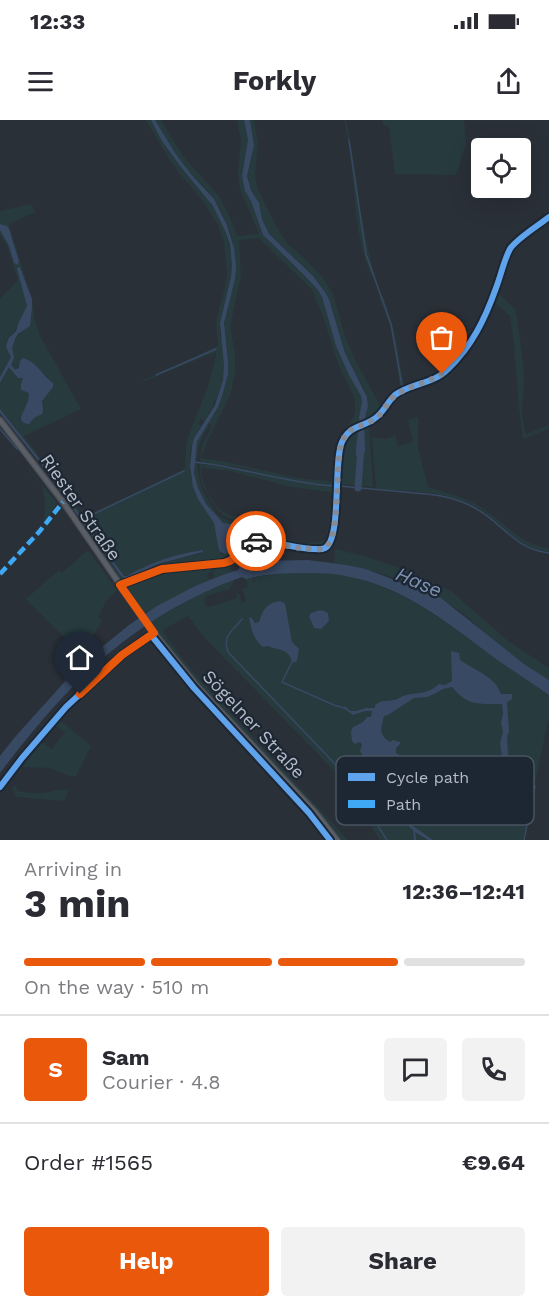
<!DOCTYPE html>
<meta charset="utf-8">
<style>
:root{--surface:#fff;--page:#f2f2f3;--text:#2b2b33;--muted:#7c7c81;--line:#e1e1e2;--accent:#ea580c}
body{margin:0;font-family:"Work Sans",sans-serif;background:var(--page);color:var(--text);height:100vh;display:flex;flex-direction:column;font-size:22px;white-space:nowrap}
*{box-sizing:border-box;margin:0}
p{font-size:20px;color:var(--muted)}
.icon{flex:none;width:33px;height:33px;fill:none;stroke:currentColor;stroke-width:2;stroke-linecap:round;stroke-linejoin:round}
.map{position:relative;height:720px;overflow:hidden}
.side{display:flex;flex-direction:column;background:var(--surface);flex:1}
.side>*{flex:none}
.tools{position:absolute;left:471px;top:18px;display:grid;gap:12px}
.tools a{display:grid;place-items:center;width:60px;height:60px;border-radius:6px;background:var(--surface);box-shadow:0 6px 24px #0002;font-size:30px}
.pin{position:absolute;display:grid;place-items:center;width:51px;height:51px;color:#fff;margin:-62px -26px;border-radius:50% 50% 50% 0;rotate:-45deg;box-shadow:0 0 6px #0007}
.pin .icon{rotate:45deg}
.courier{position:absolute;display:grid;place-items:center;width:60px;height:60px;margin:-30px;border:4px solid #ea580c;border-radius:50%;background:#fff;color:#222;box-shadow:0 2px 8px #0007}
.overview em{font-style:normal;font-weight:700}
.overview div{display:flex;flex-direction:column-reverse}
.overview{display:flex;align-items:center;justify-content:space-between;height:102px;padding:0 24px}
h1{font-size:39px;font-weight:700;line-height:45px}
.bar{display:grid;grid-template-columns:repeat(4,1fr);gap:9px 6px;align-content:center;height:72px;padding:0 24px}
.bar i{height:8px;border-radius:4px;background:var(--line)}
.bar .selected{background:var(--accent)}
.bar p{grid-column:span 4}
.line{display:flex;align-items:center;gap:15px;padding:0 24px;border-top:2px solid var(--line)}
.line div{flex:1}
.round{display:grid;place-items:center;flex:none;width:63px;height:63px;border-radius:6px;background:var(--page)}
.button{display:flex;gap:12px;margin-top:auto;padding:12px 24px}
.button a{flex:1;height:69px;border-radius:6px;background:var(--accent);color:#fff;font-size:24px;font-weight:700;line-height:69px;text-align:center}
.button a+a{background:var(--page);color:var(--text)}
.status{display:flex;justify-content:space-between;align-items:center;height:42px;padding:0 30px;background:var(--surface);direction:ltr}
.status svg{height:16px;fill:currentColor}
header{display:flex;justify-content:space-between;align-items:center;height:78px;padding:0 24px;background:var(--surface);font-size:27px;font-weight:700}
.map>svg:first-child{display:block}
.green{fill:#273a3e;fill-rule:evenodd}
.water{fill:#384963}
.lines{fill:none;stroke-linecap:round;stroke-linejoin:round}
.stream{stroke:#384963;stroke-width:1.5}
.river{stroke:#384963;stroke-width:7}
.minor-casing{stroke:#484c53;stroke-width:6}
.tertiary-casing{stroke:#484c53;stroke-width:7}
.minor{stroke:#5a5e66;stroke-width:4}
.tertiary{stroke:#5a5e66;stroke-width:4.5}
.quiet{stroke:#3fa9f5;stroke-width:4.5;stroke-dasharray:9 4.5;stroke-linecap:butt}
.cycleway-casing{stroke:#1d2633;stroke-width:10}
.cycleway{stroke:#60a3ed;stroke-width:6}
.done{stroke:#848b96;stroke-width:6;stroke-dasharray:0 10.8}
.route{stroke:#ea580c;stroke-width:8}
.labels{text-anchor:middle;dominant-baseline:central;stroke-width:4.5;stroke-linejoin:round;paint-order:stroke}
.street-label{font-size:18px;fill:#b4bcc9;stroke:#1d2633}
.water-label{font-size:20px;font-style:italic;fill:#7c92b1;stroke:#1d2633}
.key{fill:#1d2633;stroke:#4a5360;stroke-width:1.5}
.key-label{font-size:16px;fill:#b4bcc9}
</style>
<div class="status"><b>12:33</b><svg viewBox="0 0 49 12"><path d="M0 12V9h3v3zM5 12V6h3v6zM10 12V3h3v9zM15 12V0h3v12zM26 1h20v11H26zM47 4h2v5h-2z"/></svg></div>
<header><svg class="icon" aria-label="menu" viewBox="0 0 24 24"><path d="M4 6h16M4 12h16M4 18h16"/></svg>Forkly<svg class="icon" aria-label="share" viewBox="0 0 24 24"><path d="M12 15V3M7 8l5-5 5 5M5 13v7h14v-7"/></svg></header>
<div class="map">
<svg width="549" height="720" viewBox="0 0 549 720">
<rect width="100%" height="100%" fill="#2a3038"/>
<!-- green -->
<g class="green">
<path d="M 146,0 L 151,0 C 160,16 169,32 180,47 C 190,59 201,69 210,81 C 223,99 231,124 232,146 C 232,168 221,187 220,209 C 220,217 223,224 224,232 C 227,258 218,280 204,301 L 201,299 L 198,304 L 201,306 C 186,326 187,357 199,379 C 203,387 210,394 214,403 C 218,411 217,422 219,431 L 223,434 L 231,431 L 234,436 L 220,441 L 212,439 L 209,443 L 163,447 L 124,462 L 121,461 L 81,404 L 83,403 L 121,456 L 125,458 L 158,444 L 202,433 L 203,430 C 184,432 163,439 146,446 C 139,450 131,455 124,456 L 45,346 L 0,289 L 0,263 L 14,237 L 12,228 L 15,219 L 30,203 L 32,188 L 32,179 L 21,148 L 17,148 L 27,186 C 25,193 16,211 11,215 L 9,231 L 11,237 L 0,257 L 0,179 L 18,160 L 6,123 L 0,115 L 0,110 L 9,126 L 14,143 L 15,144 L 19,144 L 19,141 L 9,109 L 6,106 L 0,104 L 0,91 L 31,84 L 35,92 L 9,104 L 10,108 L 32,179 L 35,201 L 40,216 L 81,289 L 24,316 L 84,397 L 185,349 L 186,328 L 188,317 L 209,264 L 216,235 L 216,232 L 140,263 L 148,258 L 218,226 L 216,201 L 225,167 L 227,154 L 224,122 L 218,105 L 200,77 L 179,53 L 169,39 Z"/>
<path d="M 155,0 L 161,0 L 183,36 L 219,76 L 232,102 L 237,116 L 259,114 L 240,69 L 238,53 L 241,20 L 237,0 L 244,0 L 248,20 L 242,56 L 245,71 L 251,81 L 263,115 L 302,153 L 317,169 L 322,177 L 336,226 L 362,278 L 360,303 C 348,307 342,317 338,328 L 337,366 L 288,360 L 242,348 L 200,342 L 202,326 L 212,306 L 208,303 C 220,283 229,262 228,239 C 228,228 224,218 224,207 C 224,186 236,168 235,145 C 235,122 227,99 214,80 C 208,70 198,62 190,53 C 176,37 165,19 155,0 ZM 259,118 L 312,170 L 322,194 L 339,246 L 353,274 L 355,282 L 355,293 L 351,302 L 338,320 L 335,329 L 336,362 L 297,358 L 227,342 L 201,338 L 206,324 L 231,273 L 235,250 L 235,232 L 230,207 L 241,155 L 239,120 Z"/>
<path d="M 250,0 L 254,0 L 258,22 L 255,54 L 257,68 L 276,106 L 286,122 L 307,141 L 323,158 L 333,174 L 345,216 L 356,242 L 381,287 L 395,270 L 400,267 L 394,221 L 391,209 L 379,177 L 383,176 L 394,209 L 404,265 L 437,252 L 452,239 L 472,215 L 481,199 L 509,124 L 549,92 L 549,103 L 519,125 L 515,130 L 499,174 L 515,189 L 517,196 C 519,216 523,237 524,257 C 524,277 519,294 526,314 L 549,305 L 549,309 L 523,319 L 519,289 L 514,223 L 510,196 L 495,182 L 485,207 L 471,229 L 451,254 L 446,259 L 411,272 L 405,269 L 396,273 L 375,296 L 364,301 L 368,282 L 366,273 L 345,233 L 329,179 L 325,172 L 313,156 L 269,114 L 262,99 L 260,88 L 249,63 L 247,56 L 254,25 Z"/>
<path d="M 344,0 L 346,0 C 357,52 360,105 375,156 L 372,157 C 355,120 356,81 351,42 C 350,28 347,14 344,0 Z"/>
<polygon points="383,0 464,0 466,24 456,55 395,54 389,8 383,4"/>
<path d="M 418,297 L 418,328 L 428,367 C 446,373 465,377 481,387 C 504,402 520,425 549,428 L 549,432 C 515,429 502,401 476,387 C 445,370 410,372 376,369 L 372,317 C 380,318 391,322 395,313 L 398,326 L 413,322 L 408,300 Z"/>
<path d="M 207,305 L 209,307 C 191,328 195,362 211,385 C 213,389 216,393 219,396 C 231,405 248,400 254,416 L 251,423 L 246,427 L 243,422 L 243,413 L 231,404 L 223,403 L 217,398 L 206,384 L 198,368 L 194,353 L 195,332 L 197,322 Z"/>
<path d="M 369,305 L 373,367 L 340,364 C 340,348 337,325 351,313 C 356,309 363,307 369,305 Z"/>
<path d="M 200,344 C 246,348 290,364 337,367 L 329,421 C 326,424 323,427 318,428 C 306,429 269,423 259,416 C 254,413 253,406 247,403 C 238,399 228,400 221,393 C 209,381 198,361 200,344 ZM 201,348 L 230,351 L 287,366 L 334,373 L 326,419 C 315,428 279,419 267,412 C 260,409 255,403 247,399 C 239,396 228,397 221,390 C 209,381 202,363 201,348 Z"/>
<polygon points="27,348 28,348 57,383 44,403 45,380 42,366"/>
<path d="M 256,423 L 276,435 L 277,441 C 263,442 256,440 248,429 Z"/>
<path d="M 335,429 L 364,436 L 408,451 L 451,471 L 508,521 L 549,548 L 549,560 C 531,549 513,537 496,523 C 484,513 474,502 462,493 C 430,468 374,448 334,443 Z"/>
<polygon points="88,430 117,470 107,480 98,497 102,501 92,517 96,522 72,543 76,529 26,479 59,450 62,453"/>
<polygon points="228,444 231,447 229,448 230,450 232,449 233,452 224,454 195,466 144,494 127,469 129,465 163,451 218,446 207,455 209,459 214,457 213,452 219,447 228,447"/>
<path d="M 284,453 C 305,453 328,451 348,456 C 407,470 448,504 496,538 C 513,551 531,563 549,575 L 549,597 L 523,720 L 380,720 L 340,657 L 203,516 L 188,496 L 163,510 L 164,513 L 185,542 L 202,562 L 348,720 L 340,720 L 330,704 L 327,703 L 227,594 L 228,592 L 227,591 L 225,592 L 184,548 L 184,545 L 182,545 L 163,522 L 150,502 L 198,475 L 234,460 L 230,469 L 206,476 L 204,480 L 206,486 L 209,487 L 237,478 L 236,471 L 238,470 L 237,474 L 239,474 L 242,483 L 246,481 L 243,470 L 241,469 L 248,467 L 246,459 L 252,457 L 254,463 L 255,462 L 254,457 Z"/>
<polygon points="61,601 91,626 76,656 69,656 50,648 22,647 42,622 52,629 65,612 56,606"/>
<path d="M 16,665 L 17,671 C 26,672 35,674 44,673 C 54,672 58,668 69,670 L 64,681 L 17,677 L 12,669 Z"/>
</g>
<!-- water -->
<g class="water">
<path d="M 151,0 L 155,0 L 175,33 L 190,53 L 214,79 L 227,105 L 234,128 L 236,146 L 235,159 L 224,203 L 228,241 L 228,254 L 223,273 L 218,287 L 197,322 L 194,353 L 198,368 L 206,384 L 223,403 L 231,404 L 243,413 L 245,420 L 243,422 L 253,436 L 261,441 L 308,440 L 347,445 L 366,449 L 441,478 L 524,544 L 549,560 L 549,575 C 531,563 513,551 496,539 C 450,505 404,466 345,456 C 332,453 318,453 304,453 C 284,453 265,454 246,459 L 242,457 C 134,496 68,563 0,653 L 0,636 L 15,617 L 68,558 L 102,527 L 129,505 L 157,486 L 195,466 L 225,454 L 238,450 L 240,447 L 239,443 L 231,431 L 225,434 L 219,431 L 214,403 L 198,379 L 193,367 L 190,346 L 192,326 L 194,318 L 215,285 L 223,260 L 224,245 L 220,203 L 231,157 L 232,145 L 230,125 L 226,113 L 213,86 L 180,46 L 162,21 Z"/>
<polygon points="244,0 250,0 254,25 247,56 251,70 259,83 262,99 269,114 313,156 325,172 329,179 345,233 367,277 368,286 364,302 365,328 365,332 361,338 356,336 356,328 358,311 360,307 359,298 362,281 361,276 349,255 336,226 322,177 317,169 302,153 263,115 251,81 245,71 242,56 248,20"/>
<polygon points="0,104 7,106 9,109 19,141 18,145 14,143 9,126 0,110"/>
<path d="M 20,147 L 32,179 L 32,188 L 30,206 L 18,214 L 15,219 L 12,228 L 14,237 L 11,245 L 15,250 L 19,248 L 20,241 L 23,238 C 39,243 41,255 53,263 L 53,267 L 42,281 L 43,290 L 42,294 L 34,298 L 29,304 C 24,304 21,302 21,297 L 28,281 L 29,273 L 21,270 L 21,264 L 23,258 L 18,258 L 9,247 L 0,263 L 0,257 L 11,237 L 6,227 L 7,223 L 9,218 L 16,211 L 19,202 L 27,186 L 17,149 L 17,148 Z"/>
<path d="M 0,289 L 45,346 L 124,456 L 127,456 C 148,443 179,433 203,430 L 203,432 L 158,444 L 128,458 L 125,459 L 121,456 L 44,348 L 0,293 Z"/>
<path d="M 279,481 L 283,482 L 285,484 L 292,522 L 299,529 L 297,541 L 293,543 C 288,531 286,531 274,528 C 265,526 272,525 263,527 C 253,519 252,510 249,498 L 251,497 L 255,503 L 259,502 C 264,489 264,485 279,481 Z"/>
<polygon points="320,490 324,491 328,493 329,501 321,509 314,508 309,496 311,493"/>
<path d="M 451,531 L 459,533 L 460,540 C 474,550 495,556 501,574 L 512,574 L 512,579 L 507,582 L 509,611 L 507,617 L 508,634 L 505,656 L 500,623 L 503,612 L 501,603 L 503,593 L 502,584 C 478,584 468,586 452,567 L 443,569 L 436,573 L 427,577 L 414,578 L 388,595 L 384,596 C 381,608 378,615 390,622 L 393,620 L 400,622 L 400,624 L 396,628 L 396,633 C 403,637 411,642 418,643 L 421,648 L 425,650 L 424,656 L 421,658 L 421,662 L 416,672 L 421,679 L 415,684 L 416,691 L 410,693 L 415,700 L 410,704 L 433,720 L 428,720 L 415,712 L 416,720 L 414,720 L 413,710 C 398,697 400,691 394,674 L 386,673 L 378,675 C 376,674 368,667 367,665 L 370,658 L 374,658 L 375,655 L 368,654 L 368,652 L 362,650 L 365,647 L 368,647 L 369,645 L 362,638 L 363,636 L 360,631 L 362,625 L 360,622 L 355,624 L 352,621 L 351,612 L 353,607 L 363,602 L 367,597 L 371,597 L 372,591 L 365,591 L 353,595 L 342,587 L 346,587 L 350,591 L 356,591 L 366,588 L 375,588 L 375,585 C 383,579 385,582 394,580 C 397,580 400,577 403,576 C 419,571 425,576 439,564 L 445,565 L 452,561 Z"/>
</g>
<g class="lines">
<!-- stream -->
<g class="stream">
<polyline points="349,20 366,134 391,204 402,266"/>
<polyline points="156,255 216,229"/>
<polyline points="0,309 17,329"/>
<path d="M 194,342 C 242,347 287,363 334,366"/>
<path d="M 339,366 C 361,368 382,370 404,372 C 432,375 449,374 475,388 C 503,403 514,429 549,433"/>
<polyline points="85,398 184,351"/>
<path d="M 242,499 C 233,511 222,515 228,532 L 336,645 L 348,659 L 387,720"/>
<polyline points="292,542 282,562 334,585 344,588"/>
<polyline points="524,720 535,666"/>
</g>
<!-- river -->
<polyline class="river" points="358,368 361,328"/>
<defs>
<g id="minor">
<path d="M 120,465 L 162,449 L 224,443 C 234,439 242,431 251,425 C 251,424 257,420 258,420 C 262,418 267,420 271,422 C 285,425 298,428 312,429 C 316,429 321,430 325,428 C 342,419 333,341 342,322 C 350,305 361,308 374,299 C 383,294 387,282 395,275 C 411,263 434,264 448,249 C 472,226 485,199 496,168 C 501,155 504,140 510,129 C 516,119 539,105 549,97"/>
<polyline points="0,667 22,638 66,587 122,535 154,513"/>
</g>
<polyline id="tertiary" points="0,300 63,382 150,508 197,566 315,692 337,720"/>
</defs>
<!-- minor casing -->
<use href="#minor" class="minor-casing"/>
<!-- tertiary casing -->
<use href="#tertiary" class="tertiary-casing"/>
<!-- minor -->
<use href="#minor" class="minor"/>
<!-- tertiary -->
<use href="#tertiary" class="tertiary"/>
<!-- quiet -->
<polyline class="quiet" points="0,454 39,412 63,382"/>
<defs>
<g id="cycleway">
<path d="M 120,465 L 162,449 L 224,443 C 234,439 242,431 251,425 C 251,424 257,420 258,420 C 262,418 267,420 271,422 C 285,425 298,428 312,429 C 316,429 321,430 325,428 C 342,419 333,341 342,322 C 350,305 361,308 374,299 C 383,294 387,282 395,275 C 411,263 434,264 448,249 C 472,226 485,199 496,168 C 501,155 504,140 510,129 C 516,119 539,105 549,97"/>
<polyline points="0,667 22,638 66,587 122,535 151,515 194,568 309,693 330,720"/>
</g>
</defs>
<!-- cycleway casing -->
<use href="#cycleway" class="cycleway-casing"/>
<!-- cycleway -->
<use href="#cycleway" class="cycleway"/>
</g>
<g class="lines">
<!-- done -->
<path class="done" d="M 256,421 C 268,417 280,425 292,427 C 298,428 304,428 310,429 C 314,429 320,430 324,428 C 342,421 334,340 342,322 C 350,304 362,308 375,299 C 384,293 387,281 396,275 C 410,265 428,263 442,254"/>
<!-- route -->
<polyline class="route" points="80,574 122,535 154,513 120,465 162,449 224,443 230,441 256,421"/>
</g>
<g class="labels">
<!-- street labels -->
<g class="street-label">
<text transform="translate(81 387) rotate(55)">Riester Straße</text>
<text transform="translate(254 604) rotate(47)">Sögelner Straße</text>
</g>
<!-- water labels -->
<g class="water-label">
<text transform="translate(419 462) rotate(23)">Hase</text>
</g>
</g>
<!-- legend -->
<rect x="336" y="636" width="198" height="69" rx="9" class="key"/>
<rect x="348" y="653" width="27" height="8" fill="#60a3ed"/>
<rect x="348" y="680" width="27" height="8" fill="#3fa9f5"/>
<g class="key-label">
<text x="386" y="663">Cycle path</text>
<text x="386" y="690">Path</text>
</g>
</svg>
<div class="tools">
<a><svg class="icon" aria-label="locate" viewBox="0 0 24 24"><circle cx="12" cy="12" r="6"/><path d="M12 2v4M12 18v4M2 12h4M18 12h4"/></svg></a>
</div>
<div class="pin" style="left:442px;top:254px;background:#ea580c"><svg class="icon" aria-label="bag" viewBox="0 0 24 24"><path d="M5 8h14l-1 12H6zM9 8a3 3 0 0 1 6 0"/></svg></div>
<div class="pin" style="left:80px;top:574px;background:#1f2937"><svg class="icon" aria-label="home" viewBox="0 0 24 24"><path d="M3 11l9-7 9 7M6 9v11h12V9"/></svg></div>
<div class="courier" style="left:256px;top:421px"><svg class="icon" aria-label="car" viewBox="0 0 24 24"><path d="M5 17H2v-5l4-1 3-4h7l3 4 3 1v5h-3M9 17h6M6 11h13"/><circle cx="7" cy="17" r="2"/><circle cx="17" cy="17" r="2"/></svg></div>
</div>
<section class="side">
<div class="overview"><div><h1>3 min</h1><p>Arriving in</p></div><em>12:36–12:41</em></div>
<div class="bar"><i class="selected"></i><i class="selected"></i><i class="selected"></i><i></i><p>On the way · 510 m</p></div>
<div class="line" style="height:108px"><b class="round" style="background:var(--accent);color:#fff">S</b><div><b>Sam</b><p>Courier · 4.8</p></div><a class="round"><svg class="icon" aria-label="chat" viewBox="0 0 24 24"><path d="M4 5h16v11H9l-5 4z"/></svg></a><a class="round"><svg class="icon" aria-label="phone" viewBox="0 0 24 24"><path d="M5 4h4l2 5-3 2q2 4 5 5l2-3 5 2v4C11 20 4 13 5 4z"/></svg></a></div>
<div class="line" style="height:78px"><div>Order #1565</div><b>€9.64</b></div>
<div class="button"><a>Help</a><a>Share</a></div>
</section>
